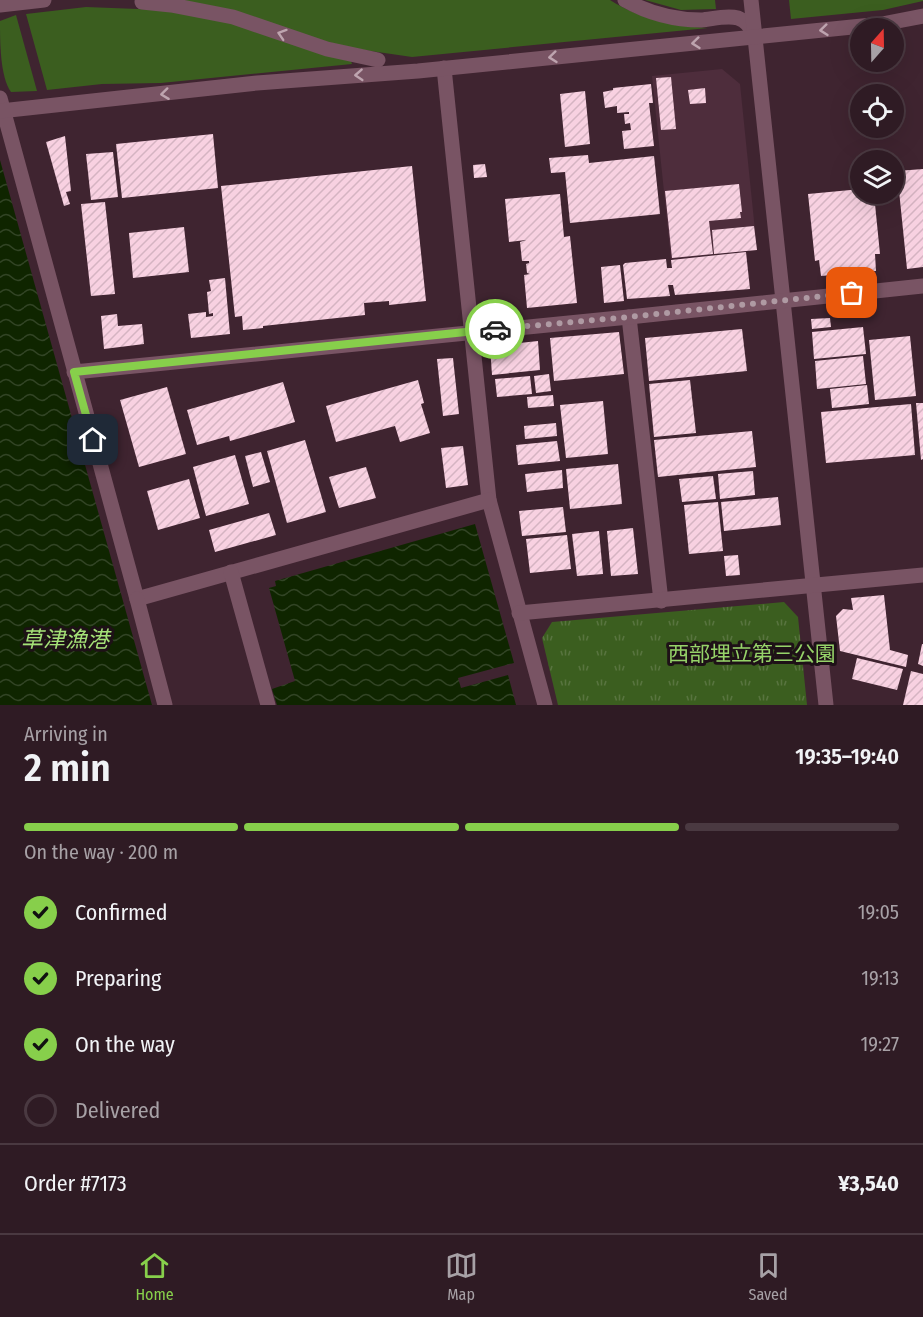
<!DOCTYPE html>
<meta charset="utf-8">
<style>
:root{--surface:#2f1b24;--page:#37242c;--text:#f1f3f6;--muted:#a7a1a6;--line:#4a3941;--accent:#87cf4b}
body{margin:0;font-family:"Fira Sans Condensed","Noto Sans JP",sans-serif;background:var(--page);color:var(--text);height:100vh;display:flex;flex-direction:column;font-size:22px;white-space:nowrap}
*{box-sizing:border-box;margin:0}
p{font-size:20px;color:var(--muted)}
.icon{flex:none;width:33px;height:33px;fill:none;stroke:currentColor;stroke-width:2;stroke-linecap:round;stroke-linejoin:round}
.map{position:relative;height:705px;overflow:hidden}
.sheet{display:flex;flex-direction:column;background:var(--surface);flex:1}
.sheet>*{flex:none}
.needle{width:39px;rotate:20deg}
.tools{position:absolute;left:850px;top:18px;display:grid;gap:12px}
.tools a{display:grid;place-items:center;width:54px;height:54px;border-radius:50%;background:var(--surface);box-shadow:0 6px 24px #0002,0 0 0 2px var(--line);font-size:30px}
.pin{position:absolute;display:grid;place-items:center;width:51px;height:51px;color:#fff;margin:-26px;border-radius:12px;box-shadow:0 3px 9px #0006}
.courier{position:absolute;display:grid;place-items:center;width:60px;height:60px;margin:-30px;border:4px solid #87cf4b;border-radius:50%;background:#fff;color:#222;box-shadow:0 2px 8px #0007}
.headline em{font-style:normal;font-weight:600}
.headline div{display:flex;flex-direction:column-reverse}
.headline{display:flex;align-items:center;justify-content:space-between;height:102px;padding:0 24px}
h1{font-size:39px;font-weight:600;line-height:45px}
.bar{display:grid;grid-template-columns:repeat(4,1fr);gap:9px 6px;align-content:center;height:72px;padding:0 24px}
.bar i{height:8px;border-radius:4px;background:var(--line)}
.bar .on{background:var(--accent)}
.bar p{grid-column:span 4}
.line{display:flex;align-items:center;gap:15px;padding:0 24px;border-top:2px solid var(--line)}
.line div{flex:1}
ol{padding:0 24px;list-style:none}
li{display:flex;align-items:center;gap:18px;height:66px}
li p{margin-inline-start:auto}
li .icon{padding:6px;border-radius:50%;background:var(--accent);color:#111;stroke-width:4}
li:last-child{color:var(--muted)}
li i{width:33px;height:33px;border:3px solid var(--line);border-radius:50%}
.tab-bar{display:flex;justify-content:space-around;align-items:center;height:84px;border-top:2px solid var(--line);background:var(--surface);font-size:16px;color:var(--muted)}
.tab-bar a{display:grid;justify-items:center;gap:3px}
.tab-bar .on{color:var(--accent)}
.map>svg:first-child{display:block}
.built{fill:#4e2d3c}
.green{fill:#3b5e1f}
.park{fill:url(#park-tufts)}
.water{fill:url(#water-waves)}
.building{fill:url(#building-hatch)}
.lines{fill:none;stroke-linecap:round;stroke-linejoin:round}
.minor{stroke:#795464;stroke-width:15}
.oneway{stroke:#bea4af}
.done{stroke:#af9aa3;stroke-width:6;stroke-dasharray:0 10.8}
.route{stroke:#87cf4b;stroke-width:8}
.labels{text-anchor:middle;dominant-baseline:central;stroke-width:6;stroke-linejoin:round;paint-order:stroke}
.park-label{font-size:21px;fill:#96d369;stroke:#1e1117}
.water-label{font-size:22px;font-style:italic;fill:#a4e177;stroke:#1e1117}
</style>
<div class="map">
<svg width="923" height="705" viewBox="0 0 923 705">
<defs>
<pattern id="park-tufts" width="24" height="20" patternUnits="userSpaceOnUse" patternTransform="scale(1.5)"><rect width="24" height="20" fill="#3b5e1f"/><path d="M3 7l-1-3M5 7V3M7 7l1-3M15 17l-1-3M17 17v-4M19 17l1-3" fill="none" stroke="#58743f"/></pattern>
<pattern id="water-waves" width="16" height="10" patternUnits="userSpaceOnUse" patternTransform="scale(1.5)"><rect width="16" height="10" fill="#0f2500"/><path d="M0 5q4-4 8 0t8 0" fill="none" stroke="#324425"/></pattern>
<pattern id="building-hatch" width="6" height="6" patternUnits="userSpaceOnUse" patternTransform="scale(1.5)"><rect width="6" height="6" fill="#f8d1e1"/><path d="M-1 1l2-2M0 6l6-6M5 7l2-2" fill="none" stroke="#d5b4c2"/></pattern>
</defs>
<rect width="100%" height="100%" fill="#3f2430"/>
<!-- built -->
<polygon class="built" points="722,69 740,84 757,250 671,259 652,76"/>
<!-- green -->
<g class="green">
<path d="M 177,0 L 610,0 C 640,19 672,26 708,28 L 412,57 L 350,48 Z"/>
<polygon points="645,0 715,0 716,9 681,10"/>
<polygon points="789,0 923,0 923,1 883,10 791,19"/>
<polygon points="86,7 164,10 228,22 351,61 352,64 161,83 102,84 47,90 26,14"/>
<path d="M 16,15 L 37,91 L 11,92 C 0,77 0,42 0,21 Z"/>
</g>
<!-- park -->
<polygon class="park" points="784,602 798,617 807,705 558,705 542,638 552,622"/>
<!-- water -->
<g class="water">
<polygon points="0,160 152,705 0,705"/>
<polygon points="475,524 514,663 458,678 461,688 508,675 516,705 277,705 272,689 295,681 269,588 276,586 275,581"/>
</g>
<!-- building -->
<g class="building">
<polygon points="671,77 676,129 661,130 656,78"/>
<polygon points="651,84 653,103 649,103 654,146 624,149 622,131 631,130 630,123 625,124 624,114 629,114 629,112 617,113 617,106 605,108 603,92 613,90 613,88"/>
<polygon points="705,88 706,103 690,104 688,90"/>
<polygon points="585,91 590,144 565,147 560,94"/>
<polygon points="213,134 218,188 122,198 116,144"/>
<polygon points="65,136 71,191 66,192 70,204 64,206 46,142"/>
<polygon points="113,152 118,197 91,200 86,154"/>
<polygon points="588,155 589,163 654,156 660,214 570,223 565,172 551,173 549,158"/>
<polygon points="485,164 487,177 474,178 473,165"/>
<polygon points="412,166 426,301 389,305 389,301 364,303 365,315 263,326 263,328 243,330 242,316 235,317 221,186"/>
<polygon points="923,169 923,267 907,269 897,171"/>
<polygon points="739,184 742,212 740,212 741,218 709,221 713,254 672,258 665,191"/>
<polygon points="861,189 861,194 874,194 880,254 875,254 876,271 821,276 819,260 815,261 808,194"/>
<polygon points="560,194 564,237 570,236 577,303 527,308 524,275 530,274 527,273 526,264 529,263 529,261 522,261 520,242 526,240 509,242 505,199"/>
<polygon points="105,202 115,294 91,296 81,204"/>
<polygon points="754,226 757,250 714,254 712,230"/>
<polygon points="184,227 189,272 133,278 129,233"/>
<polygon points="746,252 750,289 675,295 673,285 668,285 670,296 627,299 623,265 625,263 666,259 667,268 672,268 671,260"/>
<polygon points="620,265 624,301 604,303 601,267"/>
<polygon points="225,278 230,334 191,338 188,314 206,312 206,317 213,316 213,313 209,314 207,292 211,291 209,280"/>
<polygon points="504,301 504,309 491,310 490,302"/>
<polygon points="117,314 118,326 142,324 144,344 104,349 101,316"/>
<polygon points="830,318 831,327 812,329 811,319"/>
<polygon points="863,327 866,354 814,359 812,332"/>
<polygon points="742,329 747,371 649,381 645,338"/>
<polygon points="619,332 624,374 554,381 550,338"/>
<polygon points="910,336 916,396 875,400 869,340"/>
<polygon points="538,341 540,370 492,375 490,346"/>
<polygon points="863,356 866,384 817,389 815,361"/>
<polygon points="453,358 459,414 443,416 437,359"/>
<polygon points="549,374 551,391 536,393 534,376"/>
<polygon points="530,376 532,394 497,397 495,379"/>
<polygon points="418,380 424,403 421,404 430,433 400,442 395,426 336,442 326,406"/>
<polygon points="690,380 696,433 654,437 649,384"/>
<polygon points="283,382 295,422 230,441 229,436 197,445 187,410"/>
<polygon points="867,385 869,404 832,408 830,389"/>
<polygon points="167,387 186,454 139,467 120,400"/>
<polygon points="553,395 554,406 528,408 527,397"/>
<polygon points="603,401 608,454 566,458 560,405"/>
<polygon points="916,403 923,403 923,459 921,460"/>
<polygon points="911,404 915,455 826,463 821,412"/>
<polygon points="556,423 557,436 525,439 524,426"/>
<polygon points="752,431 756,467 658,477 654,440"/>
<polygon points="305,440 326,512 287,523 267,451"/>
<polygon points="557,441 560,461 518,465 516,445"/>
<polygon points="463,446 468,485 446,488 441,448"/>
<polygon points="261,452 270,482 253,487 245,456"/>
<polygon points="235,455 249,504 206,516 193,467"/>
<polygon points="618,464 622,504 570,509 566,469"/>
<polygon points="366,467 376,498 339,508 329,477"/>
<polygon points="562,470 563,488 527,492 525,474"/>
<polygon points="753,471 755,495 720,499 718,474"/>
<polygon points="713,476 716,499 682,502 679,479"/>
<polygon points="189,479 200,518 158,530 147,491"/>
<polygon points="778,497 781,525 724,531 721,502"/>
<polygon points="718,502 723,551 689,554 684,505"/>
<polygon points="563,507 566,532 522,536 519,511"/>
<polygon points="269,513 276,535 215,552 209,530"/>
<polygon points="633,528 638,574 611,576 607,531"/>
<polygon points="599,531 603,574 577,576 572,534"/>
<polygon points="567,535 571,569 530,573 526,539"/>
<polygon points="738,555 740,575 726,576 724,556"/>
<polygon points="884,595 890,650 908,655 906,667 840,651 836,616 843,609 853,610 851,598"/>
<polygon points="922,644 923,644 923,666 918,664"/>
<polygon points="857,658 903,669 897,690 852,679"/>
<polygon points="911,671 923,674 923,705 903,705"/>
</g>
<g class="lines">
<!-- minor -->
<g class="minor">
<path d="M 625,0 C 648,13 674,20 701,20 C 713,19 726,15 738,18 C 746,21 751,27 753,34"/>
<polyline points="751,0 826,705"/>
<polyline points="142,2 171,5 233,17 327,49 378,60"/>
<polyline points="0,5 44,0"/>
<polyline points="444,68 489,500 545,705"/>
<polyline points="0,98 137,599 489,500"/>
<polyline points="0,111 257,83 418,71 882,24 923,16"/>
<polyline points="629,317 661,601"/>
<polyline points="74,372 629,317 923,286"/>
<polyline points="231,572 268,705"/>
<polyline points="137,599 165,705"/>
<polyline points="519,613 923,575"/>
</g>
</g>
<!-- one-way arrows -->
<defs><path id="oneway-chevron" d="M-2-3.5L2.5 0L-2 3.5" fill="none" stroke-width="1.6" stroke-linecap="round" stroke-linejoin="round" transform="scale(1.5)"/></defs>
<g class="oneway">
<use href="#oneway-chevron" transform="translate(824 30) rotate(174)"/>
<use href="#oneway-chevron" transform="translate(282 34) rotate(-162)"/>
<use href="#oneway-chevron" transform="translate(696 43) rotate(174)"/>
<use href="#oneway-chevron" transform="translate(553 57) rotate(174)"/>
<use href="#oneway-chevron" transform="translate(359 75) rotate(176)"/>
<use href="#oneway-chevron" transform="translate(165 94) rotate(173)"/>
</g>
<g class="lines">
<!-- done -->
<polyline class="done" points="495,329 629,317 852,293"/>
<!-- route -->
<polyline class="route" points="93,440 74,372 495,329"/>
</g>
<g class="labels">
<!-- park labels -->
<g class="park-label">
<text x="752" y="654">西部埋立第三公園</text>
</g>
<!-- water labels -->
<g class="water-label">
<text x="65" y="639">草津漁港</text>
</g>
</g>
</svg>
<div class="tools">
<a><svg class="needle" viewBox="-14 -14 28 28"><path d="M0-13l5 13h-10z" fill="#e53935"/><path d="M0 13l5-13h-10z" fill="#a7a1a6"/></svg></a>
<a><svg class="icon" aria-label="locate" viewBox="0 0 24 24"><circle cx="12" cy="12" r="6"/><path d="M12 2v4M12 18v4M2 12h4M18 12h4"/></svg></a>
<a><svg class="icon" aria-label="layers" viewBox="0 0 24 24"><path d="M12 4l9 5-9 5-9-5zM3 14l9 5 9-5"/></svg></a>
</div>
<div class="pin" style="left:852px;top:293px;background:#ea580c"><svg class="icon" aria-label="bag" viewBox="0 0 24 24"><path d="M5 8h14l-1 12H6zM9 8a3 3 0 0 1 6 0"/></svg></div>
<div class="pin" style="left:93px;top:440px;background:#1f2937"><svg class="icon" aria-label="home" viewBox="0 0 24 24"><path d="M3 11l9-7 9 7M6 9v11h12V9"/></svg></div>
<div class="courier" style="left:495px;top:329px"><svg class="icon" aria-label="car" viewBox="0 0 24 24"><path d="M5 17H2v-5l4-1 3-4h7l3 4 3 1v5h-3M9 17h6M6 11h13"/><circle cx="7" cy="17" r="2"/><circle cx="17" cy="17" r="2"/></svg></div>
</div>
<section class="sheet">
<div class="headline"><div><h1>2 min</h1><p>Arriving in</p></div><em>19:35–19:40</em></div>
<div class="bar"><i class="on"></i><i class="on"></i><i class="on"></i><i></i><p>On the way · 200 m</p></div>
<ol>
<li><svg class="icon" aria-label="check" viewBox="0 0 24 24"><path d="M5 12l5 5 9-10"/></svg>Confirmed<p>19:05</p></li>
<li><svg class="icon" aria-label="check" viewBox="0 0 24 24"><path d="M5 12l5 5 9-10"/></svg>Preparing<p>19:13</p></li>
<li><svg class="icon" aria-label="check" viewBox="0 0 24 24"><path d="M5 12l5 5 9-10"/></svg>On the way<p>19:27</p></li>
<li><i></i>Delivered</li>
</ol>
<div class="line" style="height:78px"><div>Order #7173</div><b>¥3,540</b></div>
</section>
<nav class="tab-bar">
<a class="on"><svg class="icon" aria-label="home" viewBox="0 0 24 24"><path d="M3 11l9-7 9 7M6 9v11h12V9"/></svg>Home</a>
<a><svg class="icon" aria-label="map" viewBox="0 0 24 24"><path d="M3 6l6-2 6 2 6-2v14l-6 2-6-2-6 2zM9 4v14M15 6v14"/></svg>Map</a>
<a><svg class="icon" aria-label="saved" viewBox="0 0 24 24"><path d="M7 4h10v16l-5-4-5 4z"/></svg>Saved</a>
</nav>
